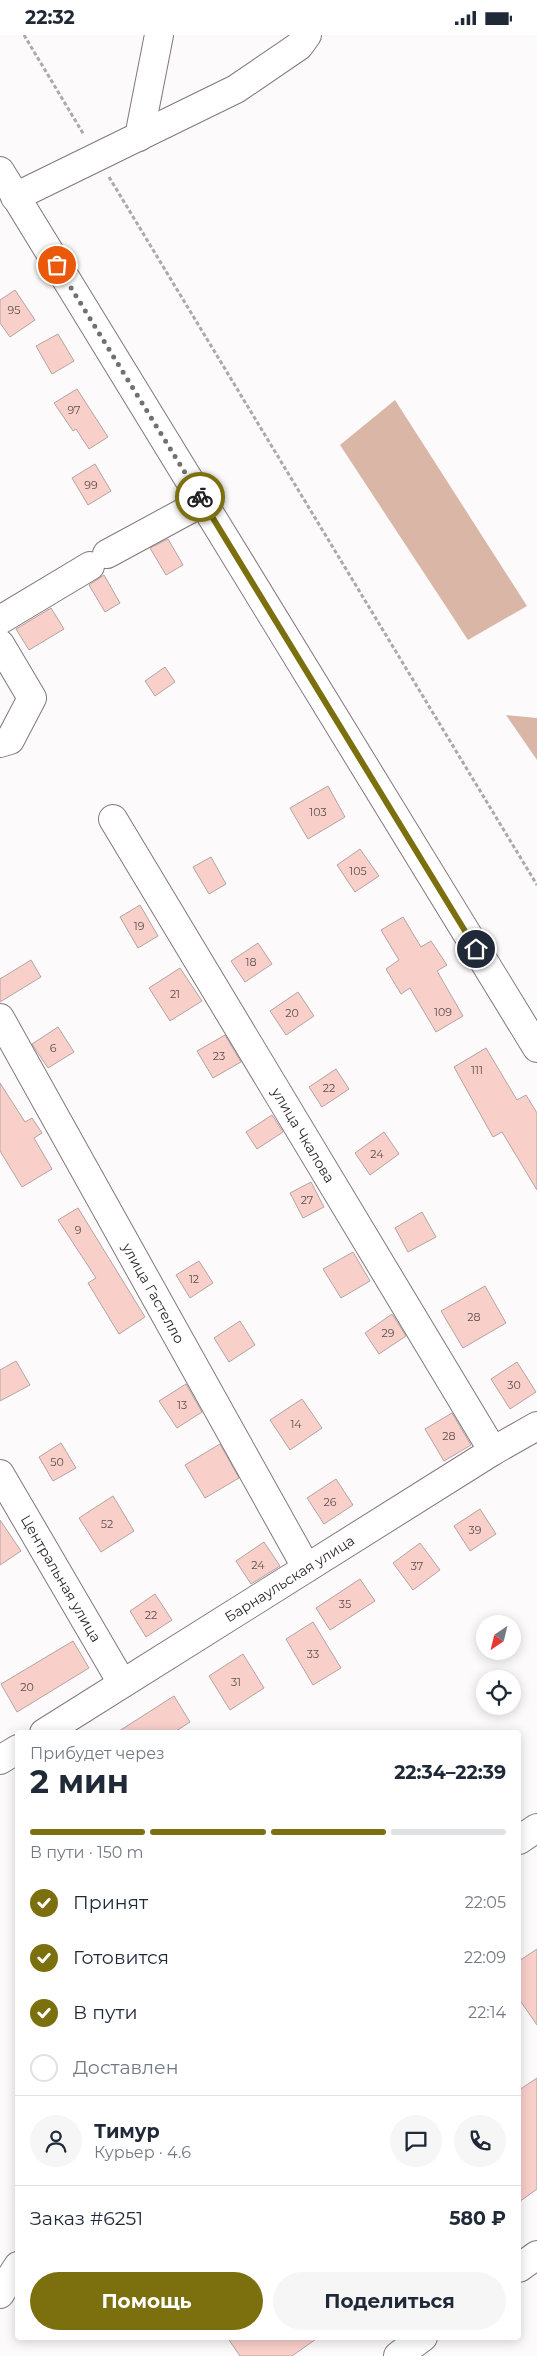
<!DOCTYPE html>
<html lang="ru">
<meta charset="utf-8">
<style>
:root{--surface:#fff;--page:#f6f6f7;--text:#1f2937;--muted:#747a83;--line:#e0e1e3;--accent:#7b6f0e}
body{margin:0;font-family:Montserrat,sans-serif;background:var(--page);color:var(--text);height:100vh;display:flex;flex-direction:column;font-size:19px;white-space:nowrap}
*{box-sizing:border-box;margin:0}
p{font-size:16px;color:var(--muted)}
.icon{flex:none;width:28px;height:28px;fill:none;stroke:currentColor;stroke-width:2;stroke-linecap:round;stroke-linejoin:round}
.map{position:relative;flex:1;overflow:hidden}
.details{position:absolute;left:15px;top:1695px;width:506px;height:610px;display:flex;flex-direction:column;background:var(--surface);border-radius:5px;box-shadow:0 2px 12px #0003}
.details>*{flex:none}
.needle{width:32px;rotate:215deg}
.buttons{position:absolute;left:476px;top:1580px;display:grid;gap:10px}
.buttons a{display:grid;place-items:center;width:45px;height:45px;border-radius:50%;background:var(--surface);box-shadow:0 2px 12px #0003;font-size:25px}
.pin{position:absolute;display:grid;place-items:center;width:42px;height:42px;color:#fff;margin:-21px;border:2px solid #fff;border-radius:50%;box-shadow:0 1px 5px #0007}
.courier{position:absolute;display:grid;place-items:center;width:50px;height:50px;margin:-25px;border:4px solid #7b6f0e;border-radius:50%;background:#fff;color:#222;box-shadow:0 1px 6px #0007}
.head em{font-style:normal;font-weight:700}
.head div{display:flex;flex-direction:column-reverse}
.head{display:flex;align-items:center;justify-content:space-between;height:85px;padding:0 15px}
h1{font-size:32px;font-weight:700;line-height:38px}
.bar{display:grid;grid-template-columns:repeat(4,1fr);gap:8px 5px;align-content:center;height:60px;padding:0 15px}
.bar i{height:6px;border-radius:4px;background:var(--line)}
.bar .on{background:var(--accent)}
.bar p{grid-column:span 4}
.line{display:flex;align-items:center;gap:12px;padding:0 15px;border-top:1px solid var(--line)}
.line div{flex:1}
.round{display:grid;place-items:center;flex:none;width:52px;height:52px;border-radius:26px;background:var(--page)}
ol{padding:0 15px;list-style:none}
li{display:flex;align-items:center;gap:15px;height:55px}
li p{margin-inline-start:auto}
li .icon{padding:5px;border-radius:50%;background:var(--accent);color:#fff;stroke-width:4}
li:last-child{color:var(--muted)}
li i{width:28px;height:28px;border:2px solid var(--line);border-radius:50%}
.button{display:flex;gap:10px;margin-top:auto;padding:10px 15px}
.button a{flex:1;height:58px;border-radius:30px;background:var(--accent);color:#fff;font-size:20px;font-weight:700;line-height:58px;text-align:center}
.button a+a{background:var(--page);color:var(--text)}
.status{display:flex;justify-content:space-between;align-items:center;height:35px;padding:0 25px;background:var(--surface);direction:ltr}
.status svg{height:14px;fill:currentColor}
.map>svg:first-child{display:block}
.forest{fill:#dab6a6}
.building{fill:#f9cfca;stroke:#b2a5a3}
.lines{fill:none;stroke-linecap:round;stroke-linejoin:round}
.minor-casing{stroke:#837779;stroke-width:30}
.major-casing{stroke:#837779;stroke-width:30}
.path{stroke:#ada9aa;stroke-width:3;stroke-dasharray:4 2.5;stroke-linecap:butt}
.minor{stroke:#fff;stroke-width:28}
.major{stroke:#fff;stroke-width:28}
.done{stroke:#747071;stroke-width:5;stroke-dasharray:0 9}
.route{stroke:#7b6f0e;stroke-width:6}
.labels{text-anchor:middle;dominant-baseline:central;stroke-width:4;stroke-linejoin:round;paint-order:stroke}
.number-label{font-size:11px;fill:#5e5050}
.street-label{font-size:14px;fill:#2b2627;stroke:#fdfafb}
</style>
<div class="status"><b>22:32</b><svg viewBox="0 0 49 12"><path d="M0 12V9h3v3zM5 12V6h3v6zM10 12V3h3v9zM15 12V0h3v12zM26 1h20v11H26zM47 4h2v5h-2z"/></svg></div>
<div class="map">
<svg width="537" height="2321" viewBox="0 0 537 2321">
<rect width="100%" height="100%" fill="#fdfafb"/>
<!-- forest -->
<g class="forest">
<polygon points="395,365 527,571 468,605 340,410"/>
<polygon points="506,680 537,683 537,725"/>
</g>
<!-- building -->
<g class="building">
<polygon points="15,255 35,285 10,302 0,288 0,265"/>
<polygon points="58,299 74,326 52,339 36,311"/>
<polygon points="77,354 108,402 89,414 76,394 73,396 54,368"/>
<polygon points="95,429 111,456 88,470 72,443"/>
<polygon points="168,504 183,530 166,540 150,513"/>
<polygon points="104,540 120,568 105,577 89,550"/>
<polygon points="51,573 64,594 29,615 16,594"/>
<polygon points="165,632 175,647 155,661 145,646"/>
<polygon points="328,751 345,782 308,804 290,773"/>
<polygon points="360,814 379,841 355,857 337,830"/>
<polygon points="211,822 226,849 209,859 193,832"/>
<polygon points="140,870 158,901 138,913 120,882"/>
<polygon points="403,882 421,912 431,906 447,930 437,936 463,981 436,997 410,953 401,959 386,934 399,925 381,895"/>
<polygon points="258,908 272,929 245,947 231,926"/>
<polygon points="31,925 41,942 0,967 0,944"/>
<polygon points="180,933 202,966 170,986 149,953"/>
<polygon points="298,957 314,981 286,1000 270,976"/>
<polygon points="58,992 74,1017 48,1033 32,1009"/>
<polygon points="225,1000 241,1027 213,1043 197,1016"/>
<polygon points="486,1013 517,1065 526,1060 537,1078 537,1155 502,1097 493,1102 454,1032"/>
<polygon points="336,1034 349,1054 322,1072 309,1052"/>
<polygon points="0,1048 25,1087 32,1083 42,1098 34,1103 52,1134 22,1152 0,1116"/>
<polygon points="272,1080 283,1097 257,1114 246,1097"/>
<polygon points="384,1097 399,1119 370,1140 355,1118"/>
<polygon points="311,1147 324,1172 303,1183 290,1158"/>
<polygon points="78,1173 145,1282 119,1299 88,1248 96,1243 58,1185"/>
<polygon points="422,1177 436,1202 408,1217 395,1193"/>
<polygon points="353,1217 370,1246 341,1263 323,1234"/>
<polygon points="199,1226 213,1248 190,1263 176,1240"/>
<polygon points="485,1251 506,1288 463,1313 441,1276"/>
<polygon points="392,1279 406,1301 379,1319 365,1298"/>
<polygon points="240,1286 255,1310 229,1327 214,1303"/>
<polygon points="16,1326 30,1350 0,1366 0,1335"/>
<polygon points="517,1327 536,1357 510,1374 491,1344"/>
<polygon points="186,1349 202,1377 177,1393 159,1366"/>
<polygon points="302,1364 322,1393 290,1415 270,1385"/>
<polygon points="452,1378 471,1410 444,1426 425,1394"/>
<polygon points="61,1408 76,1433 53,1446 39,1422"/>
<polygon points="220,1409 239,1443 205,1463 185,1430"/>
<polygon points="336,1444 353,1470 324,1489 307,1463"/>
<polygon points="113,1461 134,1496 101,1517 79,1483"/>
<polygon points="480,1474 496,1499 470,1516 454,1491"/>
<polygon points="0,1485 21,1516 0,1530"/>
<polygon points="264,1507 280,1531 251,1549 236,1526"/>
<polygon points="420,1508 440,1535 413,1555 393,1528"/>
<polygon points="360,1544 375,1566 330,1595 316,1573"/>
<polygon points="155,1559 172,1585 146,1602 130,1576"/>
<polygon points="313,1587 341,1633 313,1650 286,1604"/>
<polygon points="73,1606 89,1633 17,1677 1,1649"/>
<polygon points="243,1619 264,1653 230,1675 209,1641"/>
<polygon points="174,1661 190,1687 173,1698 116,1698"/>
<polygon points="537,1914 537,1990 519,1964 519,1926"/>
<polygon points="537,2043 537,2154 519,2167 519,2055"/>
<polygon points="227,2302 319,2302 292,2321 240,2321"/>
</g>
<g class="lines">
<defs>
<g id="minor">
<polyline points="139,102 159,0"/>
<polyline points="15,162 236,54 299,11 307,0"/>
<polyline points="107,519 203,467"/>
<polyline points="0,585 90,531"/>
<polyline points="0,609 32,663 10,705 0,708"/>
<path id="s1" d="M 113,784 L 493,1416"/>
<path id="s2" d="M 0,983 L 306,1532"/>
<path id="s3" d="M 0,1439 L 122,1648"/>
<path id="s4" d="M 44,1698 L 493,1416 L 537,1391"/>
<polyline points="0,1725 18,1714"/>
<polyline points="519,1805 537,1793"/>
<polyline points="519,2233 537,2220"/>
<polyline points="0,2259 18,2231"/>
<polyline points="398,2321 423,2302"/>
</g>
<polyline id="major" points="0,136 537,1013"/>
</defs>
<!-- minor casing -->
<use href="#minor" class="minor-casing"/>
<!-- major casing -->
<use href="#major" class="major-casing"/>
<!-- path -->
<g class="path">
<polyline points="24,0 84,100"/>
<polyline points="109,142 537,850"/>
</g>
<!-- minor -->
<use href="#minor" class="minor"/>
<!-- major -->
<use href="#major" class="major"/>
</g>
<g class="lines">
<!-- done -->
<polyline class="done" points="57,230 200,462"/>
<!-- route -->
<polyline class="route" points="200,462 476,914"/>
</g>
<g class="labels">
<!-- number labels -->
<g class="number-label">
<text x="14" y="275">95</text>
<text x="74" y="375">97</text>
<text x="91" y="450">99</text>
<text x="318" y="777">103</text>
<text x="358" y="836">105</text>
<text x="139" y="891">19</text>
<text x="251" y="927">18</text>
<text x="175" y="959">21</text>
<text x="443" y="977">109</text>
<text x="292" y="978">20</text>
<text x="53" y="1013">6</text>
<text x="219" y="1021">23</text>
<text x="477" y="1035">111</text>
<text x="329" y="1053">22</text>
<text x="377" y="1119">24</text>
<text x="307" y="1165">27</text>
<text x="78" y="1195">9</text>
<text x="194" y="1244">12</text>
<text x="474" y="1282">28</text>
<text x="388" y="1298">29</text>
<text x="514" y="1350">30</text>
<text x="182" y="1370">13</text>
<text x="296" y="1389">14</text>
<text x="449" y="1401">28</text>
<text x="57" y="1427">50</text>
<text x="330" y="1467">26</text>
<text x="107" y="1489">52</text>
<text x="475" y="1495">39</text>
<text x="258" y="1530">24</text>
<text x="417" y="1531">37</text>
<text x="345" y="1569">35</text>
<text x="151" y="1580">22</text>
<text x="313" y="1619">33</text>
<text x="236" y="1647">31</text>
<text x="27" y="1652">20</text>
</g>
<!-- street labels -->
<g class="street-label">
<text stroke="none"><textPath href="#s1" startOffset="369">улица Чкалова</textPath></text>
<text stroke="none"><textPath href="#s2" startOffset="315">улица Гастелло</textPath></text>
<text stroke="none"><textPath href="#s3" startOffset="121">Центральная улица</textPath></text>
<text stroke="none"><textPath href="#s4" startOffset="290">Барнаульская улица</textPath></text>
</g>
</g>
</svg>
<div class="buttons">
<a><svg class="needle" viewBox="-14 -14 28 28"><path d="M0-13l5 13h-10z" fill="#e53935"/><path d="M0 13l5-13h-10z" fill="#747a83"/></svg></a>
<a><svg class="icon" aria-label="locate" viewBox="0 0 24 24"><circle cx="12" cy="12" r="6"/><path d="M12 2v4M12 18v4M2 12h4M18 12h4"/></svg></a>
</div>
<div class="pin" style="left:57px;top:230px;background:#ea580c"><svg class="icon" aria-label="bag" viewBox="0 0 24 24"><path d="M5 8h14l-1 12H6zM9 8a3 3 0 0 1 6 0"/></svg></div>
<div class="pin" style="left:476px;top:914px;background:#1f2937"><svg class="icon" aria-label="home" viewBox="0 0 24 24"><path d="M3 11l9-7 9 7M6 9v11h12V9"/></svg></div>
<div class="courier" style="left:200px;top:462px"><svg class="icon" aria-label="bike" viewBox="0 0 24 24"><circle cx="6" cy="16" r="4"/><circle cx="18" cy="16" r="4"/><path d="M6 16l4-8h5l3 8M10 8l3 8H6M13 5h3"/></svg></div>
<section class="details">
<div class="head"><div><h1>2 мин</h1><p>Прибудет через</p></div><em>22:34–22:39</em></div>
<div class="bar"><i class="on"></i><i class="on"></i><i class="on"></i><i></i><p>В пути · 150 m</p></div>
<ol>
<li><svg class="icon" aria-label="check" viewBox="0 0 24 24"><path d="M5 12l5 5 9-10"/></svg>Принят<p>22:05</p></li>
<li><svg class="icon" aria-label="check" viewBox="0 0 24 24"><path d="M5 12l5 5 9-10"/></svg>Готовится<p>22:09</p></li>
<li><svg class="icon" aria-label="check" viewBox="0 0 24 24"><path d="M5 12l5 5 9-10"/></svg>В пути<p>22:14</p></li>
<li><i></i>Доставлен</li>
</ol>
<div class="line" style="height:90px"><a class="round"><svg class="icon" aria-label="person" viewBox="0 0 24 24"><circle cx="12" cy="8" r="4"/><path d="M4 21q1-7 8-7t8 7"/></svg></a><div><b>Тимур</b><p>Курьер · 4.6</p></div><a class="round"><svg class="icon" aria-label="chat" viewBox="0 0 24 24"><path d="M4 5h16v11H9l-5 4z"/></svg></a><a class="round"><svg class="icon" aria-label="phone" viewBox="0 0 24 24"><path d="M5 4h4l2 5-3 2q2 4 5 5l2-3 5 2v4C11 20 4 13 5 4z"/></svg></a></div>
<div class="line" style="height:65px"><div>Заказ #6251</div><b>580 ₽</b></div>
<div class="button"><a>Помощь</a><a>Поделиться</a></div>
</section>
</div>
